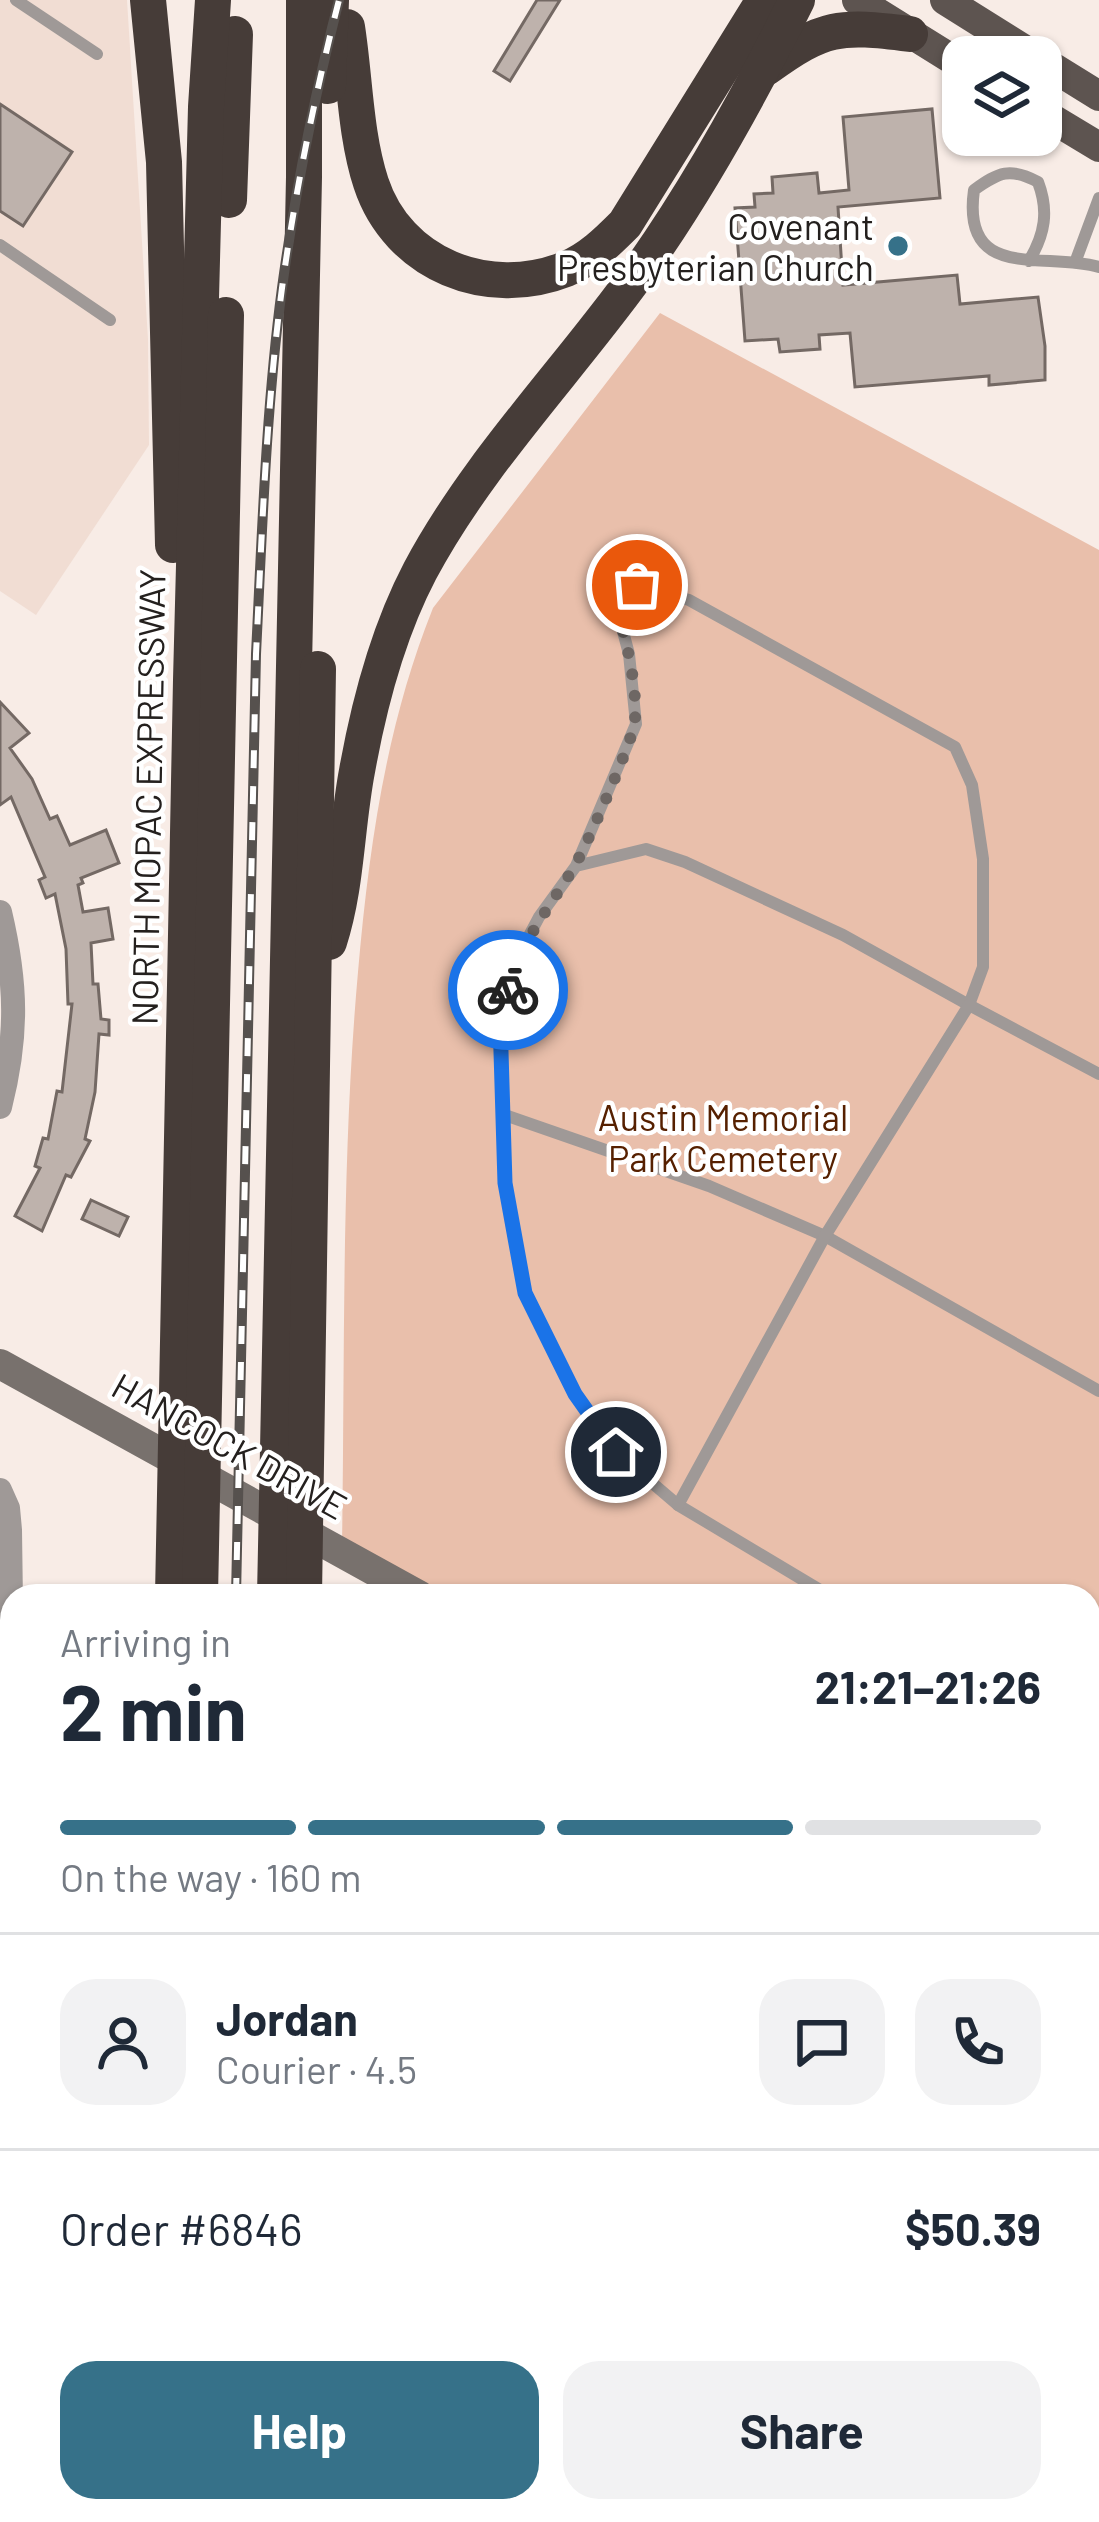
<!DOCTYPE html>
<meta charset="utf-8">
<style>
:root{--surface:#fff;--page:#f2f2f3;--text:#1f2937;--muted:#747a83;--line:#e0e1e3;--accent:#367189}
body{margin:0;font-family:Barlow,sans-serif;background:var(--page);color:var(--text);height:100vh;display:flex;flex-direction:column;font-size:45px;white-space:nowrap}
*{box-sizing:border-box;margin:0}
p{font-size:39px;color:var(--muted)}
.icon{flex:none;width:66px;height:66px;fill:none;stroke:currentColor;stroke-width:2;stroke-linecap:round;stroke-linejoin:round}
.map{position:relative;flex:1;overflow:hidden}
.sheet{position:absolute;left:0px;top:1584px;width:1101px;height:939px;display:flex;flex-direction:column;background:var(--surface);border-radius:36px 36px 0 0;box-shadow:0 3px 9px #0004}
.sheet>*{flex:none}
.buttons{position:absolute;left:942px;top:36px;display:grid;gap:24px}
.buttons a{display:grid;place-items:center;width:120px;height:120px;border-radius:24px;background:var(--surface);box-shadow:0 3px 9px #0004;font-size:60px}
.pin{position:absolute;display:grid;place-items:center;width:102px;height:102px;color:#fff;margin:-51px;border:6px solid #fff;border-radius:50%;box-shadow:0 3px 12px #0007}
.courier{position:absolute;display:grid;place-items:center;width:120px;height:120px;margin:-60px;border:9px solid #1a73e8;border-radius:50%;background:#fff;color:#222;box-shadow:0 3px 15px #0007}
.summary em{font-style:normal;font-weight:700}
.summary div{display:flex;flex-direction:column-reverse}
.summary{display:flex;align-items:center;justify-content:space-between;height:204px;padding:0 60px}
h1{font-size:78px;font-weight:700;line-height:90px}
.bar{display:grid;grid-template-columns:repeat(4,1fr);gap:18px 12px;align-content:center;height:144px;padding:0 60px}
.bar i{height:15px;border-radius:9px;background:var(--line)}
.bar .selected{background:var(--accent)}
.bar p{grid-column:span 4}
.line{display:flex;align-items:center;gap:30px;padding:0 60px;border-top:3px solid var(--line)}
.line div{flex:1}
.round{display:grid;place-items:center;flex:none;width:126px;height:126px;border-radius:36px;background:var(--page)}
.cta{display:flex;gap:24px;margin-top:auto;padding:24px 60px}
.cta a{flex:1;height:138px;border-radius:36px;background:var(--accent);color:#fff;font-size:48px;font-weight:700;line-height:138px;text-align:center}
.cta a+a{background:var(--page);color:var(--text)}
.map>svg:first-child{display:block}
.built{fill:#f1ddd3}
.green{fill:#e9bfab}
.building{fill:#beb2ac;stroke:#746964;stroke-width:3}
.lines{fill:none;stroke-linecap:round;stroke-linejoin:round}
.lane{stroke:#9f9997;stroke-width:12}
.street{stroke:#9f9997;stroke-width:24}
.secondary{stroke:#78716d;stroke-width:30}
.primary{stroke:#5d5450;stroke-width:30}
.highway{stroke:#463c38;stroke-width:36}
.rail-casing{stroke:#56514e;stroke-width:10}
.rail{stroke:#fff;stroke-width:6;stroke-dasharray:18;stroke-linecap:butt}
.done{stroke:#6e6764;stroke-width:12;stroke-dasharray:0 21.6}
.route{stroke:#1a73e8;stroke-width:15}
.poi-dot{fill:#367189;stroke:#fff;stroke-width:4.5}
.labels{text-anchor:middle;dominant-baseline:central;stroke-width:9;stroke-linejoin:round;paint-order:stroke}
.poi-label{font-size:36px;fill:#24201e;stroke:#fff;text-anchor:end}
.street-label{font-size:36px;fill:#24201e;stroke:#fff}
.park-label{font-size:36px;fill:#562000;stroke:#fff}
</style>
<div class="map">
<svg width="1099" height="2522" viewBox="0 0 1099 2522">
<rect width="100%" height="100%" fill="#f8ece6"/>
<!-- built -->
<polygon class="built" points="0,0 127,0 148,339 149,445 36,615 0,591"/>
<!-- green -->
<path class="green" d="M 660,313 L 1099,550 L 1099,1965 L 1089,1959 L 1089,1596 L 434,1596 L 342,1545 C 345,1354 341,1162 358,972 C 369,847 386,725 433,608 Z"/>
<!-- building -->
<g class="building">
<polygon points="537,0 560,0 510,81 494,71"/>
<polygon points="0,104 72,152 23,226 0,211"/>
<polygon points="932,109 940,198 838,207 843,285 957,275 960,304 1038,297 1045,346 1045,380 989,385 989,376 855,387 850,333 819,335 820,349 780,352 778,339 745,341 735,208 755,207 754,194 773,193 772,177 817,173 819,193 849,190 843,117"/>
<polygon points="0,702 29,733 10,748 32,779 50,819 57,816 70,845 106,830 119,863 81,878 83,883 78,885 83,912 108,908 113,939 91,943 93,984 98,984 101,1019 109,1020 109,1035 99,1034 95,1092 85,1139 90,1141 71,1177 66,1175 42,1231 15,1216 40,1168 35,1166 43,1138 48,1139 57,1091 62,1092 72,1004 68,1004 66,949 55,894 46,898 39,880 45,877 11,797 0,805"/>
<polygon points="91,1200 128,1217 119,1236 82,1219"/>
</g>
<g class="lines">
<!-- lane -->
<g class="lane">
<polyline points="16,0 97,54"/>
<polyline points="0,245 110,320"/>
<polyline points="1076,260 1099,198"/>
<path d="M 1029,261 C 1045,234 1049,211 1038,182 C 1010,167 999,172 974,190 C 961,283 1045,251 1099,267"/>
<polyline points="576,866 646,849 685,862 843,935 969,1005 983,967 983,859 972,785 955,747 689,600 637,585 617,609 629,654 636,724 576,866 539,917 514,964 500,1019 505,1183 525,1293 576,1394 616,1452 678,1505 830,1596"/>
<polyline points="505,1115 709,1186 825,1236 1099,1391"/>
<polyline points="678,1505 825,1236 969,1005 1099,1074"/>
<polyline points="1089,1724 1099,1728"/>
</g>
<!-- street -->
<g class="street">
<path d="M 0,912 C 17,984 18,1036 0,1107"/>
<polyline points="0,1490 8,1508 10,1530 12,1677"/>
<polyline points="0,1910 12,1862"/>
<polyline points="0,2004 12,2016"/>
<polyline points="717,2511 737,2522"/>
<polyline points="450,2522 450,2511"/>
<polyline points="972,2522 973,2511"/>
</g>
<!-- secondary -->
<g class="secondary">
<polyline points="0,1364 420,1596"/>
<polyline points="1089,1981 1099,1986"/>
</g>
<!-- primary -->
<g class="primary">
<polyline points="857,0 963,66"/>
<polyline points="945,0 1036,57"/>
<polyline points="1041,60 1099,96"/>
<polyline points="1041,112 1099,147"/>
</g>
<!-- highway -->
<g class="highway">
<polyline points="148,0 164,162 173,545"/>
<path d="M 347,27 C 355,78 355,134 371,183 C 398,265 488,300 566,269 C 590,259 607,242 625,224 L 764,0"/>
<path d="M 766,68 C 824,26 839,25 910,34"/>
<polyline points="328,86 331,0"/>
<polyline points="229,200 235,34"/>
<path d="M 329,942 C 347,886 346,829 357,771 C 369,704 388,632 420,571 C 477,464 565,374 636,276 C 698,190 750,95 797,0"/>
<polyline points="173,1596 191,680 206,107 213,0"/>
<polyline points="200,1596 226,315"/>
<polyline points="275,1596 304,177 304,0"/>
<polyline points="304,1596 318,669"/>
<polyline points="155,2522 156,2511"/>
<polyline points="181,2522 181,2511"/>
<polyline points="256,2522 256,2511"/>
<polyline points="285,2522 285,2511"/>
</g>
<defs>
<g id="rail">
<path d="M 236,1596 L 256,654 C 262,533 266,409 282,288 C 295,192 315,94 339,0"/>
<polyline points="216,2522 217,2511"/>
</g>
</defs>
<!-- rail casing -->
<use href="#rail" class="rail-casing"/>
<!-- rail -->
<use href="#rail" class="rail"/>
</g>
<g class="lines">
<!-- done -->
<path class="done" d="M 508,990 C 520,942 549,909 574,867 C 586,847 634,739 635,720 C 637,683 627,645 617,609 L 637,585"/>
<!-- route -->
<polyline class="route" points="508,990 500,1019 505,1183 525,1293 575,1394 616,1452"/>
</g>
<!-- markers -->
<circle class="poi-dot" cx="898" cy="246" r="12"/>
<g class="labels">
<!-- poi labels -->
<g class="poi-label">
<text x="874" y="225">Covenant<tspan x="874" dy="41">Presbyterian Church</tspan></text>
</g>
<!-- street labels -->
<g class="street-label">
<text transform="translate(147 797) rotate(-89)">NORTH MOPAC EXPRESSWAY</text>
<text transform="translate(230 1445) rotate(29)">HANCOCK DRIVE</text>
</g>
<!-- park labels -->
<g class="park-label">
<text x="723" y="1116">Austin Memorial<tspan x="723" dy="41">Park Cemetery</tspan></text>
</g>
</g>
</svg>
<div class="buttons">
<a><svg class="icon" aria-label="layers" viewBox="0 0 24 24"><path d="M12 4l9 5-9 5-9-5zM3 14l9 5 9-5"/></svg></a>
</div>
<div class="pin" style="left:637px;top:585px;background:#ea580c"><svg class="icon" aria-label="bag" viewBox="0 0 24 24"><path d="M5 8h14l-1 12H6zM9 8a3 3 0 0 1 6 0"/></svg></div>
<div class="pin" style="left:616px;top:1452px;background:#1f2937"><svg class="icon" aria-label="home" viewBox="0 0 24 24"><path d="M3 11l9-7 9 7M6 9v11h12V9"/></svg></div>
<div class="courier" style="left:508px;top:990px"><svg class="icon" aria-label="bike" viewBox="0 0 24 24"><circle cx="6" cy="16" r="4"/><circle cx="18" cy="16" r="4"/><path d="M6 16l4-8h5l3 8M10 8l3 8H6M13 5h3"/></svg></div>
<section class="sheet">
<div class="summary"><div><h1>2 min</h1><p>Arriving in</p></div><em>21:21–21:26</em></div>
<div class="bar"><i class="selected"></i><i class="selected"></i><i class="selected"></i><i></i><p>On the way · 160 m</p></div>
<div class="line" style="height:216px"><a class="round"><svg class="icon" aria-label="person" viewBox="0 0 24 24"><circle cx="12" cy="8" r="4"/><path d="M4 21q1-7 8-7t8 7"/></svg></a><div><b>Jordan</b><p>Courier · 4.5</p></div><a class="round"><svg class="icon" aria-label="chat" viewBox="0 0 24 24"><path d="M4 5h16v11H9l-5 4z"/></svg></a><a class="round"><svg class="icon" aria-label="phone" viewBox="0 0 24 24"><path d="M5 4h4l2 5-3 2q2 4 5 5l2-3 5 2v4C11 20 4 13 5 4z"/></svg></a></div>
<div class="line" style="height:156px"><div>Order #6846</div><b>$50.39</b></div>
<div class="cta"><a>Help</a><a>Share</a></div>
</section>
</div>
